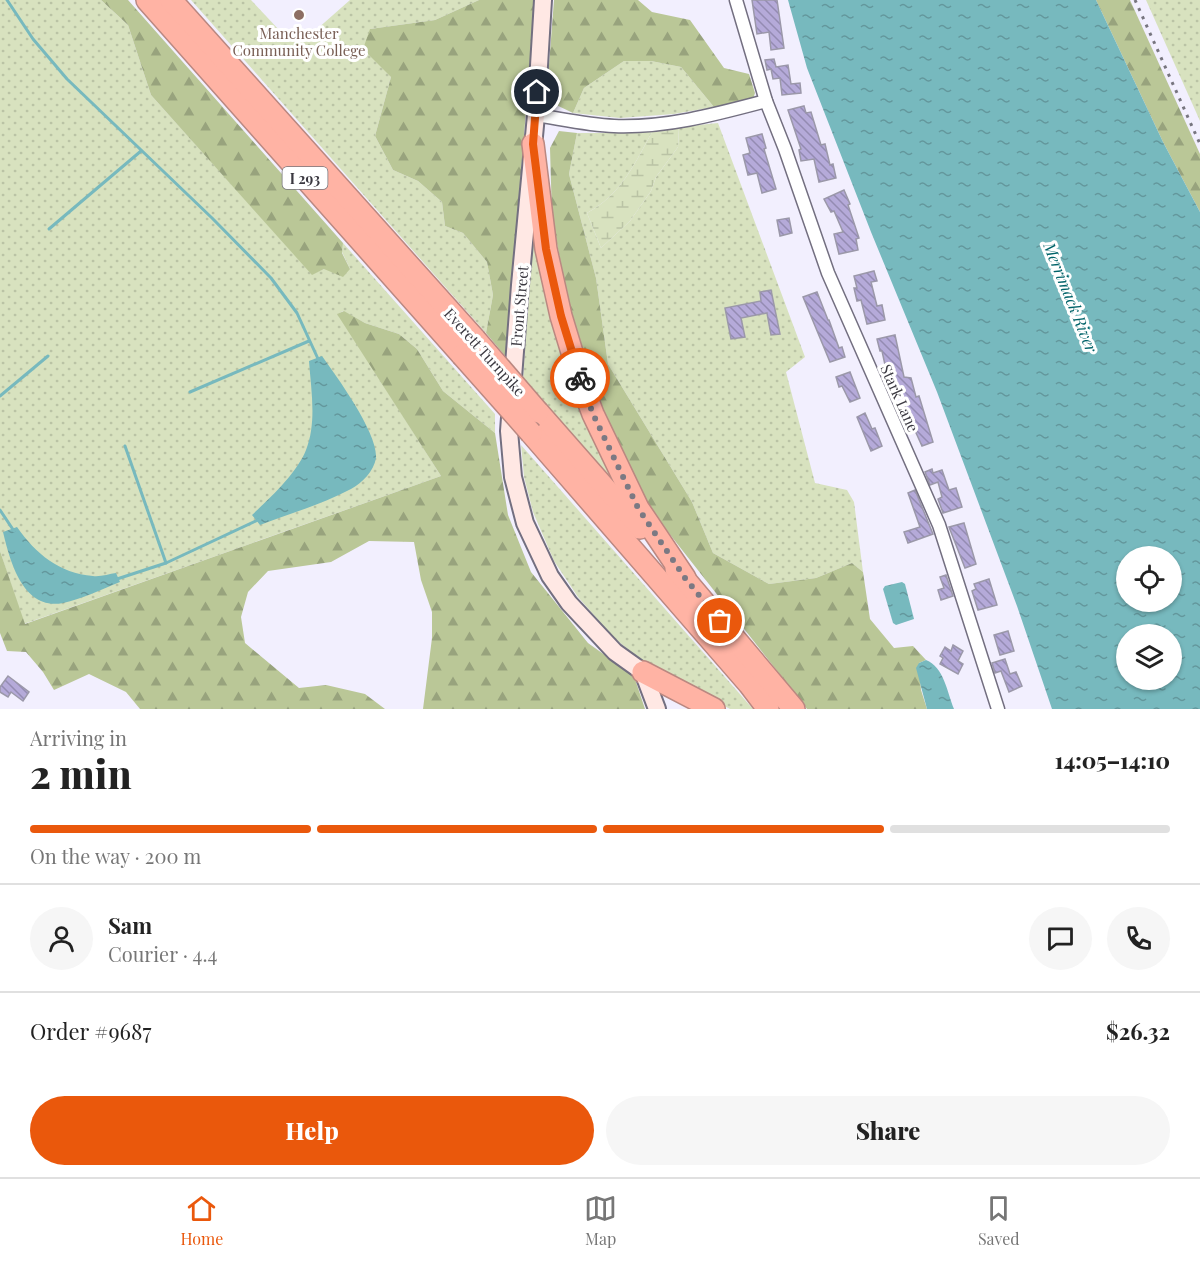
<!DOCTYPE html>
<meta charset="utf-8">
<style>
:root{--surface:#fff;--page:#f6f6f6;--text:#222;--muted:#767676;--line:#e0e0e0;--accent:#ea580c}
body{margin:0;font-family:"Playfair Display",serif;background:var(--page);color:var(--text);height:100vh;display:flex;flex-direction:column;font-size:22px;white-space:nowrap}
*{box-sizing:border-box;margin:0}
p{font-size:20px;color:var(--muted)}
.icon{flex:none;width:33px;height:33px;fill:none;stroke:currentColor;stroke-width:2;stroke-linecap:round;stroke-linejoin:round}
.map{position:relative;height:709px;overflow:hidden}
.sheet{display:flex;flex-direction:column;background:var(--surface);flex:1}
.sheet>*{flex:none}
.controls{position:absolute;left:1116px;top:546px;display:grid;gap:12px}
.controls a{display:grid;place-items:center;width:66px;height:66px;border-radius:50%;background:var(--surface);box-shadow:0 2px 4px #0004;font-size:30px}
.pin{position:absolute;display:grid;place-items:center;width:51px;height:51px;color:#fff;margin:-26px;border:3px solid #fff;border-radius:50%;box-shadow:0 2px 6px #0007}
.courier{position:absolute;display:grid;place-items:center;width:60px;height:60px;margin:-30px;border:4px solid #ea580c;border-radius:50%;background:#fff;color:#222;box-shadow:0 2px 8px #0007}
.head em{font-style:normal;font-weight:800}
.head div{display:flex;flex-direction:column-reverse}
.head{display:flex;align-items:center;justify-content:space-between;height:102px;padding:0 30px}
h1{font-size:39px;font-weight:800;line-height:45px}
.bar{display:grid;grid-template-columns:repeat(4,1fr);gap:9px 6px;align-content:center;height:72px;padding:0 30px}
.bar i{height:8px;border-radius:4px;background:var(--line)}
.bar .on{background:var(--accent)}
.bar p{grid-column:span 4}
.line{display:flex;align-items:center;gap:15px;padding:0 30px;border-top:2px solid var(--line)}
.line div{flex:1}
.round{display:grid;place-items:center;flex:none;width:63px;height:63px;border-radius:32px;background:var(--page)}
.action{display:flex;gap:12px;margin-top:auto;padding:12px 30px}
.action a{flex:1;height:69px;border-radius:36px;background:var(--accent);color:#fff;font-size:24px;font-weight:800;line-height:69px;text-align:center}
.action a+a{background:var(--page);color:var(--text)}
.tabs{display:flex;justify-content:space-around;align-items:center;height:84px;border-top:2px solid var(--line);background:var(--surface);font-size:16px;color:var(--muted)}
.tabs a{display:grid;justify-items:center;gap:3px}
.tabs .on{color:var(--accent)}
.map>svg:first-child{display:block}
.green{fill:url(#green-dots)}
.forest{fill:url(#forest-firs)}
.wetland{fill:url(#wetland-marsh)}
.water{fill:url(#water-ripples);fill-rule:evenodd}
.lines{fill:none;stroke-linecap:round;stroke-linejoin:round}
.stream{stroke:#77b9be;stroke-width:3}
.building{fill:url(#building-back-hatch);stroke:#9b98a9;stroke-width:1.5}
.street-casing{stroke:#736f80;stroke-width:15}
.secondary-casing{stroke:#736f80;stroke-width:20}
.highway-casing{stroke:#ba8881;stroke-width:24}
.street{stroke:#fff;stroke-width:12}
.secondary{stroke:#ffe8e4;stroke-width:16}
.highway{stroke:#ffb3a4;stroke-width:21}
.rail{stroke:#77757f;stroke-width:3;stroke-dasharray:3 6;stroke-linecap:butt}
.highway-bridge-casing{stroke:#ba8881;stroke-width:24;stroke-linecap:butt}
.highway-bridge{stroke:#ffb3a4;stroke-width:21}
.done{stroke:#7b7983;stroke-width:6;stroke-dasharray:0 10.8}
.route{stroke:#ea580c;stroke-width:8}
.education-dot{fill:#8d6e63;stroke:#fff;stroke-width:2}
.labels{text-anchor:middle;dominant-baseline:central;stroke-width:6;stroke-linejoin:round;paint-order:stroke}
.shield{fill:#fff;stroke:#76747a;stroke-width:1.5}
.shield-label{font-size:14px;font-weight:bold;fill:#3b3941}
.education-label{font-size:15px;fill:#785e54;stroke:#fff}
.street-label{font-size:15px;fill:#3b3941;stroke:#fff}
.water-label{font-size:16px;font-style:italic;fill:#006369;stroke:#fff}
</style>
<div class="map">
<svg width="1200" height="709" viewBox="0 0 1200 709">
<defs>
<pattern id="green-dots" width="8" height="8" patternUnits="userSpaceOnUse" patternTransform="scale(1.5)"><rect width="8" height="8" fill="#d8e2bf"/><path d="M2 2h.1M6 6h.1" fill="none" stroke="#bac3a5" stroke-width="1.8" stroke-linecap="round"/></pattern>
<pattern id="forest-firs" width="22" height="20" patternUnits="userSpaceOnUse" patternTransform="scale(1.5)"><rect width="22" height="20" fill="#bac797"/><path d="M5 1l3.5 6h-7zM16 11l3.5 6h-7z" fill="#98a37d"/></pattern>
<pattern id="wetland-marsh" width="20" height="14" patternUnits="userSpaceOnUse" patternTransform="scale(1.5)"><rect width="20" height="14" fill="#d8e2bf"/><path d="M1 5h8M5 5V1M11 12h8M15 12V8" fill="none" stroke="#bac3a5"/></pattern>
<pattern id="water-ripples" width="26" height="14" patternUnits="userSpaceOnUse" patternTransform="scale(1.5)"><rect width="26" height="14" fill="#77b9be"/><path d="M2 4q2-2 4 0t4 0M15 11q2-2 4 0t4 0" fill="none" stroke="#63979c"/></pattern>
<pattern id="building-back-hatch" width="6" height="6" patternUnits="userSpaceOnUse" patternTransform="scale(1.5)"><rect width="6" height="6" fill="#b5aad9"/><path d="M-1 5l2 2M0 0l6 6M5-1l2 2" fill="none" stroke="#948bb2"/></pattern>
</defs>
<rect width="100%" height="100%" fill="#f2effe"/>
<!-- green -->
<g class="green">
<polygon points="0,0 101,0 128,25 151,95 312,274 324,269 350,269 342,252 343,243 495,414 495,433 443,391 417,349 399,334 365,323 343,311 338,314 441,476 24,624 0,551"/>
<polygon points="191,0 251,0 281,32 300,36 316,30 350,0 479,0 435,20 370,29 391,77 375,136 393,170 418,181 442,202 445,226 463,233 487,262 493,295 486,333"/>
<polygon points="1146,0 1200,0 1200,121"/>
<polygon points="624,61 651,61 681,67 714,107 674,114 620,118 573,113 584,88"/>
<path d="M 718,123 L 805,357 L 786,372 L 815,483 L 847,490 L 854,502 L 863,572 L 852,563 L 816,578 L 769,584 L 713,553 L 692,502 L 608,364 L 596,278 L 569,174 L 577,133 L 625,133 L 653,130 C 636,162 620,196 587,213 L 601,248 L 630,221 L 651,191 L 656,177 L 678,147 L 679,127 Z"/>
<polygon points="534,205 619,482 615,485 523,380"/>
<polygon points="521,445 753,709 730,709 647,665 613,637 578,597 554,561 533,512 524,477"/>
</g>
<!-- forest -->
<g class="forest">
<polygon points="101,0 128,0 343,243 342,253 350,269 343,277 324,269 312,275 151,95 128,25"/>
<polygon points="479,0 535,0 506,357 486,333 493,295 487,262 463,233 445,226 442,202 418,181 393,170 375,136 391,77 363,49 370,29 435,20"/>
<polygon points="554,0 638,0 652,12 690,20 724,68 749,74 755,93 753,99 714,107 681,67 651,61 624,61 584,88 573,113 552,103 547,91"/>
<polygon points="1096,0 1130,0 1200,154 1200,212 1163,142"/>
<polygon points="559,131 577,133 569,174 596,278 608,364 692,502 713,553 769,584 816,578 852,563 863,572 870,619 894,648 913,646 926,660 919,663 921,690 927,709 807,709 646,504 600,410 570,312 552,217 550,148"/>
<polygon points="344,311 365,323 399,334 417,349 443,391 495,433 508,515 531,572 588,643 634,676 645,709 423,709 432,638 432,612 421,580 414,542 369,541 331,562 268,571 248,592 241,617 245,643 299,688 326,685 365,694 385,709 140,709 126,692 89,674 54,690 43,672 26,652 7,651 0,633 0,551 25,624 441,476 337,314"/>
</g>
<!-- wetland -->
<path class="wetland" d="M 679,127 L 678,147 L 656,177 L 651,191 L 630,221 L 601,248 L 587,213 C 620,196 636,162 653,130 Z"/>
<!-- water -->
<g class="water">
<path d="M 788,0 L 1096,0 L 1163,142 L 1200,212 L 1200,709 L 1052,709 L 1017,606 L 937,392 L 871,232 L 807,68 ZM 1172,556 L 1172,602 L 1126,602 L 1126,556 ZM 1172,634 L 1172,680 L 1126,680 L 1126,634 Z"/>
<path d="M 322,356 C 337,377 378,433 376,458 C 374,471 362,483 351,489 C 323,504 289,514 260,525 L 252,515 C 270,498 297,473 306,450 C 317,422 311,390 309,361 Z"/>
<path d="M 17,527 C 36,554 59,573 93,576 C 100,577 109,574 116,573 L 120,582 C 102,589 82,599 63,603 C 23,611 10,561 3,532 Z"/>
<polygon points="902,582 905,584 914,619 896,625 893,623 883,589 885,586"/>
<path d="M 926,660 C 944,667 947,692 954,709 L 927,709 L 916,668 L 919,663 Z"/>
</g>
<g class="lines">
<!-- stream -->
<g class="stream">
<polyline points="7,0 33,39 67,79 212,218 271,278 297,313 319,361"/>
<polyline points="49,229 141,151"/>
<polyline points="190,392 309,341"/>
<polyline points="0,396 48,356"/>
<polyline points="125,446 166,563"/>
<polyline points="0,510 14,531"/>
<polyline points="117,579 166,563 260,519"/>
</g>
</g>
<!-- building -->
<g class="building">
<polygon points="752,0 777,0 784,48 771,50 769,32 757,34"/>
<polygon points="774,59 776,67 788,65 791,84 800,83 801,93 782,95 780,78 773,79 771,69 767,70 765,60"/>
<polygon points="804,106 806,113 811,112 821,145 825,144 830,165 833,164 836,178 819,182 814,159 801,161 799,150 801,149 788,110"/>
<polygon points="762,134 766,148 764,149 776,189 762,193 757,173 748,175 743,155 750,153 746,138"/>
<polygon points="844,190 850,204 848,205 859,238 856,239 858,250 839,254 834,234 843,232 834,211 831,212 824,199"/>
<polygon points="789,218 792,233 780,236 777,220"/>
<polygon points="874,271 877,281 871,282 877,306 882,305 885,320 867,324 861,300 857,301 854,288 857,288 854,276"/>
<polygon points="771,290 780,334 771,335 767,313 741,318 745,337 731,339 725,308 761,301 760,292"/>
<polygon points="817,292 828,320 829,320 839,348 842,347 845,357 830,362 803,297"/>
<polygon points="895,335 904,377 911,378 916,397 919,396 933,442 922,446 908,415 901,391 894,393 890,373 887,374 882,351 880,351 877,339"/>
<polygon points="850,372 860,398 850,402 842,386 839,387 836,377"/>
<polygon points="865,413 872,429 875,428 882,446 871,451 857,417"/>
<polygon points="932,469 933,473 942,470 949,490 956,488 962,507 943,513 938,499 942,497 938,482 930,485 925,472"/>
<polygon points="915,490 933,534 908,543 904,532 920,527 908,493"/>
<polygon points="964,523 976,564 965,568 949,527"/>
<polygon points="946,575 953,596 941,600 938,590 944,588 940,577"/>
<polygon points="989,579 997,605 978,610 972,591 976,589 974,584"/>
<polygon points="1008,631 1014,651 1000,655 994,635"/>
<polygon points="953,645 963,651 958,661 963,664 958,674 940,664 943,658 940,656 945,647 951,651"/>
<polygon points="1005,659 1010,674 1016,672 1022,686 1009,692 1001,671 995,673 992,663"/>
<polygon points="8,676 29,692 23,701 11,692 8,697 0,692 0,687"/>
</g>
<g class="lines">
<defs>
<g id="street">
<polyline points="736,0 766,101 785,149 828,273 939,525 998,709"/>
<path d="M 536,115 C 562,119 588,125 614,126 C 666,128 717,114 766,101"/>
</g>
<polyline id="secondary" points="543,0 536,115 520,285 509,431 513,477 525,523 550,576 569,603 615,652 643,672 657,709"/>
<g id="highway">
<polyline points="147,0 462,355"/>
<polyline points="171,0 475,339"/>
<polyline points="533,144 546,249 561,316 581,382 593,414 638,508 685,578"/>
<polyline points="538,412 640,528"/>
<polyline points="531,433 749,684 768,709"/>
<polyline points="676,569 794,709"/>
<polyline points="643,672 714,709"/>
</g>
</defs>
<!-- street casing -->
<use href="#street" class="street-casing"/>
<!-- secondary casing -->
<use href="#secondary" class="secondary-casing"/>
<!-- highway casing -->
<use href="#highway" class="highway-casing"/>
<!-- street -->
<use href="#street" class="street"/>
<!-- secondary -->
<use href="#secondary" class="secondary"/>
<!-- highway -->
<use href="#highway" class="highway"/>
<!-- rail -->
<polyline class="rail" points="1135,0 1200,144"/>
<defs>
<g id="highway-bridge">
<polyline points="475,339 538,412"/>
<polyline points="462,355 531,433"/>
</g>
</defs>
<!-- highway-bridge casing -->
<use href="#highway-bridge" class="highway-bridge-casing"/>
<!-- highway-bridge -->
<use href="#highway-bridge" class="highway-bridge"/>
</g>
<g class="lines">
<!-- done -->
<polyline class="done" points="580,378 593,414 638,508 685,578 720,621"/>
<!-- route -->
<polyline class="route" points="537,92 533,144 546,249 561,316 580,378"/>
</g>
<!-- markers -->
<circle class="education-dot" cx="299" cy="15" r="6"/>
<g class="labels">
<!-- shield labels -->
<rect class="shield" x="282.5" y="167" width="45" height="22" rx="4.5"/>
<g class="shield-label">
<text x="305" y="178">I 293</text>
</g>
<!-- education labels -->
<g class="education-label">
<text x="299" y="33">Manchester<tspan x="299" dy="17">Community College</tspan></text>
</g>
<!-- street labels -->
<g class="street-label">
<text transform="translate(519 306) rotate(-85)">Front Street</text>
<text transform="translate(485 352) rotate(48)">Everett Turnpike</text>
<text transform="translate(900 398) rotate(66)">Stark Lane</text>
</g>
<!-- water labels -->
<g class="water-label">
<text transform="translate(1071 297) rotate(68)">Merrimack River</text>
</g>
</g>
</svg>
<div class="controls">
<a><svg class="icon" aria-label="locate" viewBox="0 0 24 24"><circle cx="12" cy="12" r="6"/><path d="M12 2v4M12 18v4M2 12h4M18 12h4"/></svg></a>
<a><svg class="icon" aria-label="layers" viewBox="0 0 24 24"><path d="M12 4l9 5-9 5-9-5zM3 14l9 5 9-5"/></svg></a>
</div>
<div class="pin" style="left:720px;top:621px;background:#ea580c"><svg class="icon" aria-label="bag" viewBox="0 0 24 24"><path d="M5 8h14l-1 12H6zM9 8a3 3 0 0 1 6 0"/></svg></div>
<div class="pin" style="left:537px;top:92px;background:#1f2937"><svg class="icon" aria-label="home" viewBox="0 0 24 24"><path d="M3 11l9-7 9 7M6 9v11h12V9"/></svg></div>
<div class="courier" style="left:580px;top:378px"><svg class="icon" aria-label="bike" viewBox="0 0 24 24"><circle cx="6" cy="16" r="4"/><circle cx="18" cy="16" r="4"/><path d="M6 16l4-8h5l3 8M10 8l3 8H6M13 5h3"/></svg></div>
</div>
<section class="sheet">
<div class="head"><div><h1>2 min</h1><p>Arriving in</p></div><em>14:05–14:10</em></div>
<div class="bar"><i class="on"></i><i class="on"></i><i class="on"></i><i></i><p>On the way · 200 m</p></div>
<div class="line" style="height:108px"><a class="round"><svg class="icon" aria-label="person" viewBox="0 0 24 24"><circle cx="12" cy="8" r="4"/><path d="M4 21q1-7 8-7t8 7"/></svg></a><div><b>Sam</b><p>Courier · 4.4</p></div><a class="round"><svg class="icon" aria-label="chat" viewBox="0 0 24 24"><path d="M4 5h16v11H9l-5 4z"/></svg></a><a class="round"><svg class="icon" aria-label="phone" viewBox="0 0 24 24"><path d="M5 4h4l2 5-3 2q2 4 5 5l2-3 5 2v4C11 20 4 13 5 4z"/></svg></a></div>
<div class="line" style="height:78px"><div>Order #9687</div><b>$26.32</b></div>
<div class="action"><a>Help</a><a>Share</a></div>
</section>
<nav class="tabs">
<a class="on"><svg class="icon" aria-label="home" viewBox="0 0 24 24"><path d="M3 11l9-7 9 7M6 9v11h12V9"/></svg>Home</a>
<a><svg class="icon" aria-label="map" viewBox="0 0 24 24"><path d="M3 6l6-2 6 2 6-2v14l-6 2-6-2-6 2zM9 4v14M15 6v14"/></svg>Map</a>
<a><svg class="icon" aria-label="saved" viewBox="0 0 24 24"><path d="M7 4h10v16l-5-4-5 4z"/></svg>Saved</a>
</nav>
